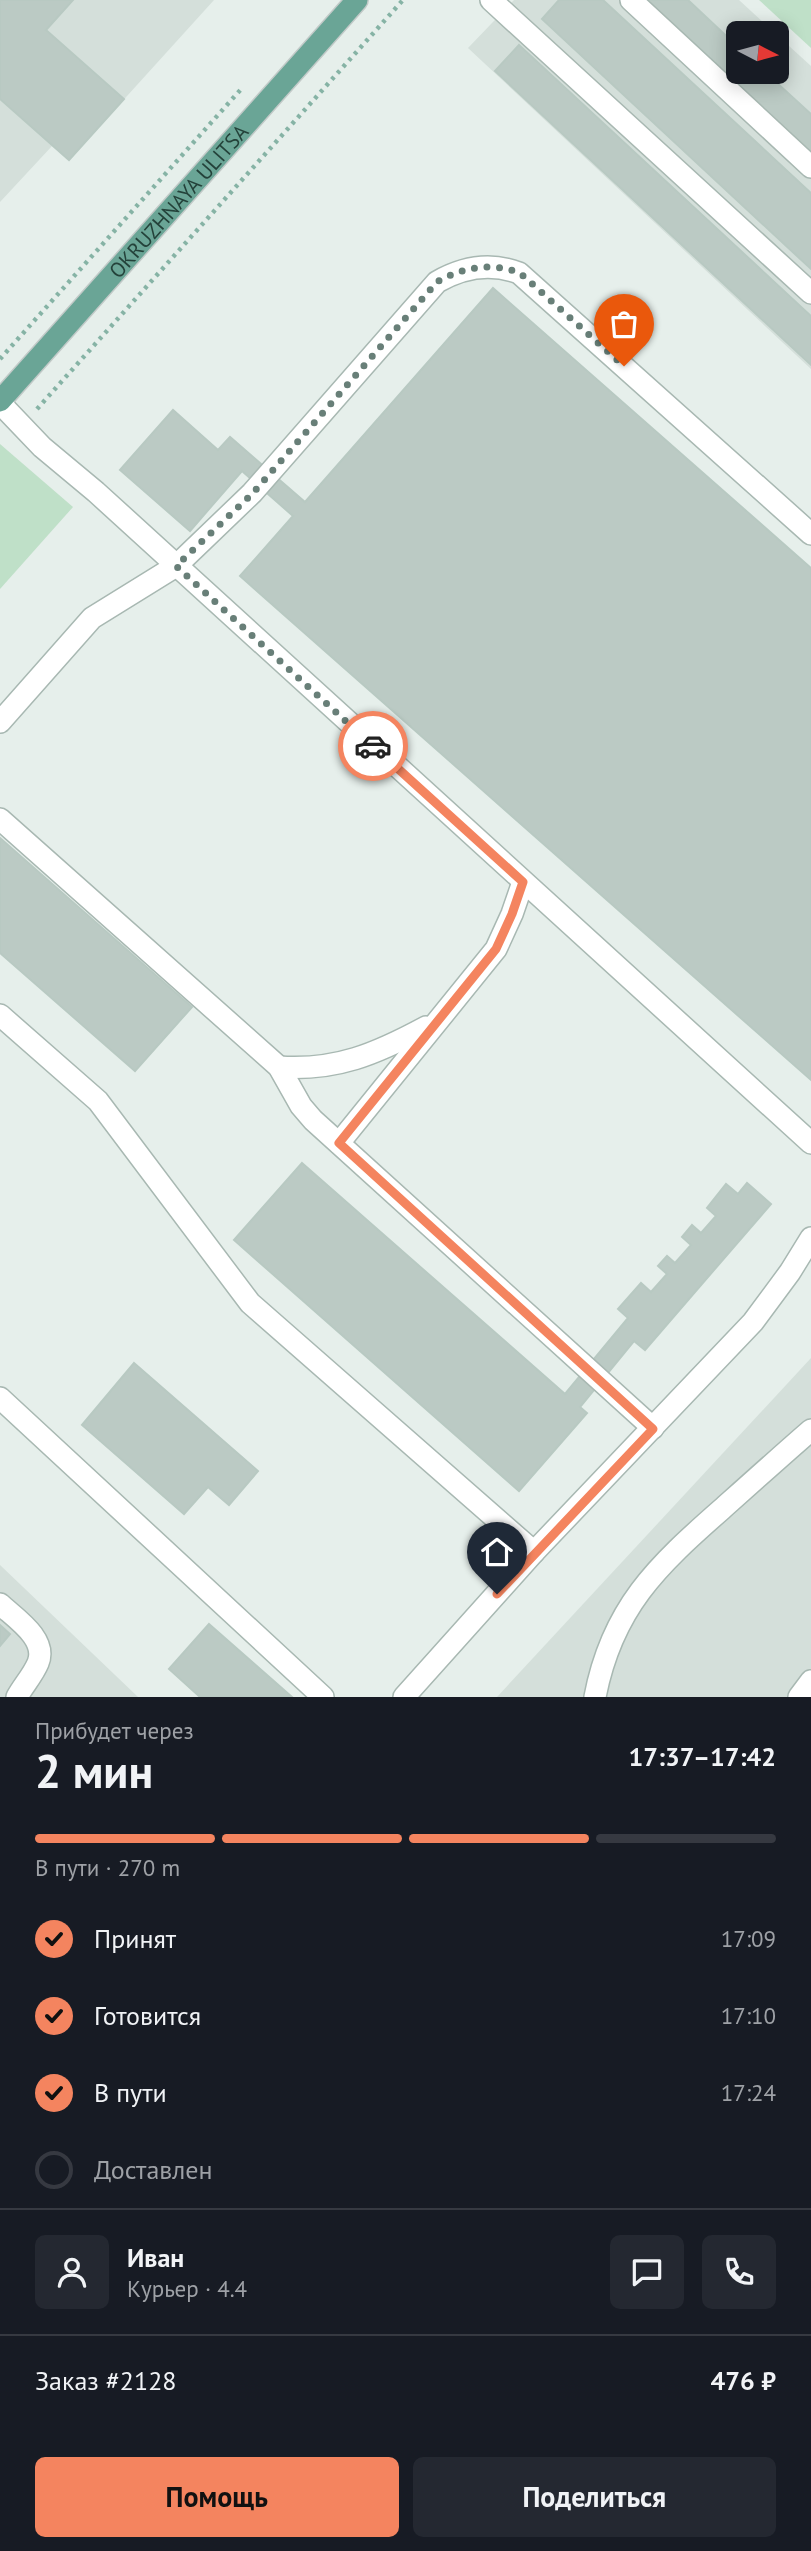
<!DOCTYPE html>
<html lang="ru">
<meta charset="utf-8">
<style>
:root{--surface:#171b24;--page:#242831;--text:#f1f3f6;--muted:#9ea1a6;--line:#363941;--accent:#f4845f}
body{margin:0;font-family:"PT Sans",sans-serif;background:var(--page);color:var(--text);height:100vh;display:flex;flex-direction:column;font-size:26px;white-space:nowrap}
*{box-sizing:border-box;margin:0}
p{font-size:23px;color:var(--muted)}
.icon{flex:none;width:38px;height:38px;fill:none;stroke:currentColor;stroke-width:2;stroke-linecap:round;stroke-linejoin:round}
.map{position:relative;height:1697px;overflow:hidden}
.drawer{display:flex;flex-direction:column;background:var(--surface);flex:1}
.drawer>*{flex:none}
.needle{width:46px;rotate:96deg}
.buttons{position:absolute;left:726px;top:21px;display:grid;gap:14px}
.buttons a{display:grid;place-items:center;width:63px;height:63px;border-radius:10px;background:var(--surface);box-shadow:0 4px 18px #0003;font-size:35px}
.pin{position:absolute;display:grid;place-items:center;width:60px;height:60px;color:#fff;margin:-72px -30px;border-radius:50% 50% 50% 0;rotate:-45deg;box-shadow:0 0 7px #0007}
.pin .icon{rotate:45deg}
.courier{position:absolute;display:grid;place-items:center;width:70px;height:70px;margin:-35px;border:5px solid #f4845f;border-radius:50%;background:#fff;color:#222;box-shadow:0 2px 9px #0007}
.summary em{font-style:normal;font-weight:800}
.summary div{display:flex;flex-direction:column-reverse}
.summary{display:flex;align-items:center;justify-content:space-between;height:119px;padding:0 35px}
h1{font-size:46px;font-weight:800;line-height:52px}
.bar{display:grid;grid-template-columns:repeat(4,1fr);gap:10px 7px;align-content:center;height:84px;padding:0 35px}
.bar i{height:9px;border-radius:5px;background:var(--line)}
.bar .current{background:var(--accent)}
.bar p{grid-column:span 4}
.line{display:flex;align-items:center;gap:18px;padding:0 35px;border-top:2px solid var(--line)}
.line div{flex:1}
.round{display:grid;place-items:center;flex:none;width:74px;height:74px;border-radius:10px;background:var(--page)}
ol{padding:0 35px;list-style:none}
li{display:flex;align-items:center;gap:21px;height:77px}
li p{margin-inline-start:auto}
li .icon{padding:7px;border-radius:50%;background:var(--accent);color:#111;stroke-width:4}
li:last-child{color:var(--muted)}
li i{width:38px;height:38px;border:4px solid var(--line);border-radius:50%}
.cta{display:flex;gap:14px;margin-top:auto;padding:14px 35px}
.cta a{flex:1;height:80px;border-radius:10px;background:var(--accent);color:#111;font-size:28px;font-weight:800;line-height:80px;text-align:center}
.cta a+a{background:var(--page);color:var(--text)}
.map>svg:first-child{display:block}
.built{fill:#d4dfda}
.green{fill:#bfe0c8}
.building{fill:#bbcac4;stroke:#b8c9c2;stroke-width:2}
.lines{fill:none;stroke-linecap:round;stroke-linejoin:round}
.minor-casing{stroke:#a8b8b2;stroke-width:24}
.major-casing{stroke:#c2cac8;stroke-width:24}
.path{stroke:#86b3a5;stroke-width:4.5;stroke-dasharray:3.5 5;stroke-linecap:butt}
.minor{stroke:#fff;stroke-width:21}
.major{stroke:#6aa596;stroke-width:21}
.done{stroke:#687f78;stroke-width:7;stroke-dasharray:0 12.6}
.route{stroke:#f4845f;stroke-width:9}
.labels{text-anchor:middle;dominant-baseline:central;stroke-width:7;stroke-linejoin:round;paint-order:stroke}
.street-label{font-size:21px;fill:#24423a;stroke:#f7fbf9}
</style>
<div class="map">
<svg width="811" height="1697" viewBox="0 0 811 1697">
<rect width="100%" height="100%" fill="#e6efeb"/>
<!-- built -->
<g class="built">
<polygon points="0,0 214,0 69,160 52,146 0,202"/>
<polygon points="514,0 739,0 775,33 738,33 738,72 777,72 777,35 811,66 811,369 468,48"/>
<polygon points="811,1358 811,1697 497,1697"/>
<polygon points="0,1565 138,1697 0,1697"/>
</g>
<!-- green -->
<g class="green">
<polygon points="759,0 811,0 811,48"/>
<polygon points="0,444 73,507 0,589"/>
</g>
<!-- building -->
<g class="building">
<polygon points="0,0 73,0 46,30 124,99 69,160 0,99"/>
<polygon points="559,0 603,0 811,193 811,269 542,19"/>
<polygon points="647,0 688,0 738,47 738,72 765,72 811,114 811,152"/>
<polygon points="519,45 811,316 811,365 495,71"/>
<polygon points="493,288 811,568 811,1080 240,576 293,516 242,471 190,531 120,470 173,410 218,450 230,437 305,502"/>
<polygon points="0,838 192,1007 135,1071 0,953"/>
<polygon points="302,1163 565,1394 628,1318 618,1309 641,1283 651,1292 667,1274 658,1266 667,1256 675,1263 691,1245 682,1237 692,1225 701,1233 716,1216 707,1208 726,1184 738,1194 747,1183 771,1204 645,1350 634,1341 580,1407 587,1413 519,1491 234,1240"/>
<polygon points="134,1363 258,1471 229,1505 208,1487 184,1514 82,1425"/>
<polygon points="209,1624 292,1697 200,1697 169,1669"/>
<polygon points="0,1625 10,1634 0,1646"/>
</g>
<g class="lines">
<defs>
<g id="minor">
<polyline points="491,0 811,293"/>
<polyline points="631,0 811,167"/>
<polyline points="0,403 42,447 96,492 811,1143"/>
<path d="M 0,722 L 92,618 L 176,566 L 252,493 L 437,282 C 463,267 490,262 519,273 L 811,534"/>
<polyline points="0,819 279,1067 301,1106 313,1120 653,1428"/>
<polyline points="0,1015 98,1101 250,1303 534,1552"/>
<path d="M 279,1067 C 336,1071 376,1054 426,1027"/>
<polyline points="339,1143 496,949 512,914 523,882"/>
<polyline points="0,1398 323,1697"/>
<path d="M 0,1604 C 15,1618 48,1639 38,1663 C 33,1675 23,1686 17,1697"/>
<polyline points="404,1697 534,1552 753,1322 790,1272 811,1238"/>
<path d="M 595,1697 C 612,1608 657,1566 722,1509 C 751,1483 781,1456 811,1430"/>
<polyline points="799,1697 811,1681"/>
</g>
<g id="major">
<path id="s1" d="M 0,401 L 357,0"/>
</g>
</defs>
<!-- minor casing -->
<use href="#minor" class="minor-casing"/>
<!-- major casing -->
<use href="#major" class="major-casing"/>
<!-- path -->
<g class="path">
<polyline points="0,359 243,87"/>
<polyline points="37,409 403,0"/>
</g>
<!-- minor -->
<use href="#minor" class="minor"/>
<!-- major -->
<use href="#major" class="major"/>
</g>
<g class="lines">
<!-- done -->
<path class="done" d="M 373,746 L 176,566 L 252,494 L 437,282 C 463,267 491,262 520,273 L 624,366"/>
<!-- route -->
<polyline class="route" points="373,746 523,882 512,914 496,949 339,1143 653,1429 497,1594"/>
</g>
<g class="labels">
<!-- street labels -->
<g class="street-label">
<text stroke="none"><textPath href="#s1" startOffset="268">OKRUZHNAYA ULITSA</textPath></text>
</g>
</g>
</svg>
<div class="buttons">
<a><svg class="needle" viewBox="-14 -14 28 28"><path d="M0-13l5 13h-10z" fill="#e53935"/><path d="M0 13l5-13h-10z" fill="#9ea1a6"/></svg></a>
</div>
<div class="pin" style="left:624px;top:366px;background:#ea580c"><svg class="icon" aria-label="bag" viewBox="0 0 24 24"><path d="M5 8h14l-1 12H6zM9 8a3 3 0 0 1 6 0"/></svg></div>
<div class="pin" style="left:497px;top:1594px;background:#1f2937"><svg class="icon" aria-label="home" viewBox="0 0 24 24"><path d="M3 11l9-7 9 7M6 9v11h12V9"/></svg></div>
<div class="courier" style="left:373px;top:746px"><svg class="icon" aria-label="car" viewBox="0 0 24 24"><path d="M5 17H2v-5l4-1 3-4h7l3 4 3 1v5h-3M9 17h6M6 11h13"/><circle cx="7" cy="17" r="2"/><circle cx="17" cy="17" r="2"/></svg></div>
</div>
<section class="drawer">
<div class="summary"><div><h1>2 мин</h1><p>Прибудет через</p></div><em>17:37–17:42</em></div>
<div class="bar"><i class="current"></i><i class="current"></i><i class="current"></i><i></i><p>В пути · 270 m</p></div>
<ol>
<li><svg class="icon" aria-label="check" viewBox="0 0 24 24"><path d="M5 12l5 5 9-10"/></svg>Принят<p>17:09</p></li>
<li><svg class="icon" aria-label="check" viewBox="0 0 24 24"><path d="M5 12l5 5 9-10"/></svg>Готовится<p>17:10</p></li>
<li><svg class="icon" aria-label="check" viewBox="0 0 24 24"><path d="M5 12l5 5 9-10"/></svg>В пути<p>17:24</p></li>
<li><i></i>Доставлен</li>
</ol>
<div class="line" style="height:126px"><a class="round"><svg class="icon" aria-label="person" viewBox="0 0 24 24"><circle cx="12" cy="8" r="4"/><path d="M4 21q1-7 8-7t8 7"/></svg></a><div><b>Иван</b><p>Курьер · 4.4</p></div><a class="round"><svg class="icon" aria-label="chat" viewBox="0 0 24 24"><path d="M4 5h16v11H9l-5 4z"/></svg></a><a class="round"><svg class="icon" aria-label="phone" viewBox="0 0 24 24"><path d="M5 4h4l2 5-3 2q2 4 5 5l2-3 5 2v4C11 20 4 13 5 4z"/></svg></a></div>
<div class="line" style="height:91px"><div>Заказ #2128</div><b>476 ₽</b></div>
<div class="cta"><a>Помощь</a><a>Поделиться</a></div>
</section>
